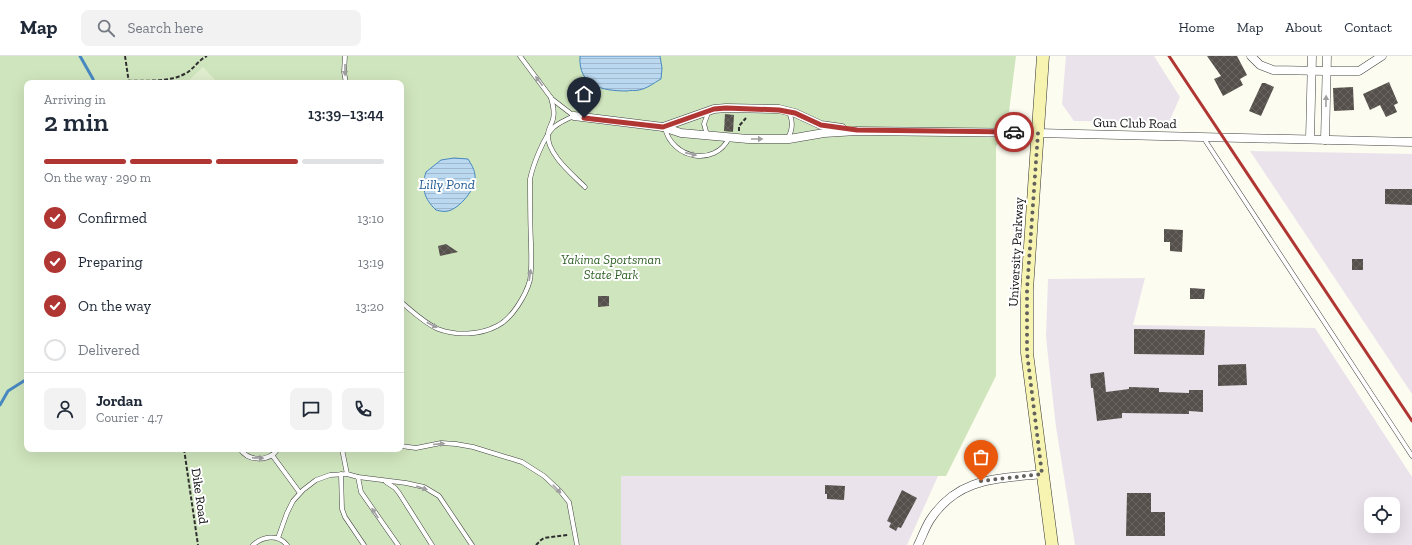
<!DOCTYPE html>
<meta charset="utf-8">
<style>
:root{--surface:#fff;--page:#f2f2f3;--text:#1f2937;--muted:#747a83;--line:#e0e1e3;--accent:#b03633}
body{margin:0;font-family:"Zilla Slab",serif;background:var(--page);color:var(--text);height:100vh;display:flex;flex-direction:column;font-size:15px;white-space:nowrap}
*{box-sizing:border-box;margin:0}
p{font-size:13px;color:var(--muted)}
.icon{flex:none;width:22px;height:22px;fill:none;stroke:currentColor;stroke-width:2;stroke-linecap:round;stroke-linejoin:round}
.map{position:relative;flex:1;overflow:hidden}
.drawer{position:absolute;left:24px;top:24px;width:380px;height:372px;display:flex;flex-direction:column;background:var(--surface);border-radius:8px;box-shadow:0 4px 16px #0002}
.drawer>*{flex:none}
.buttons{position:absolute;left:1364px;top:441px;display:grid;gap:8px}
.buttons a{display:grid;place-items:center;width:36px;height:36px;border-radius:8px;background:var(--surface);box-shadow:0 4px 16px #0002;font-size:20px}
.pin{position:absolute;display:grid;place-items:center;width:34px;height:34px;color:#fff;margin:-41px -17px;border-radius:50% 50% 50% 0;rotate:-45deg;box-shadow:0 0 4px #0007}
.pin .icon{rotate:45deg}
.courier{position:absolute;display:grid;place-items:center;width:40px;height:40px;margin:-20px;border:3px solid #b03633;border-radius:50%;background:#fff;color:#222;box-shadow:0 1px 5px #0007}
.head em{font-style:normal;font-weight:600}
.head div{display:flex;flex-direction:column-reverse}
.head{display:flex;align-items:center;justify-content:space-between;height:68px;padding:0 20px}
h1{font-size:26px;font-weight:600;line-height:30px}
.bar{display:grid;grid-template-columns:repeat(4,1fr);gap:6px 4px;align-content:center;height:48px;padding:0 20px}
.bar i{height:5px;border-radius:3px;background:var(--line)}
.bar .active{background:var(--accent)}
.bar p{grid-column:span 4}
.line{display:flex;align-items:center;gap:10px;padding:0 20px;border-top:1px solid var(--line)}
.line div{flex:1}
.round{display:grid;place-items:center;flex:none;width:42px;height:42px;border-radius:8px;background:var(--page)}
ol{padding:0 20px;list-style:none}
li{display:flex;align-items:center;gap:12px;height:44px}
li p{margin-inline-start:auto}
li .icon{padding:4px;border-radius:50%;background:var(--accent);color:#fff;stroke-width:4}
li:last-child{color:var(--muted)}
li i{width:22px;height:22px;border:2px solid var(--line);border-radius:50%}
header{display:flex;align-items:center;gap:24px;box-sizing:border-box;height:56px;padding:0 20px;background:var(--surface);border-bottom:1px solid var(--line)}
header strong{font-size:19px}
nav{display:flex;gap:22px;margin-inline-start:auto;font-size:14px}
.search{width:280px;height:36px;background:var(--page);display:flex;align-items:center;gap:10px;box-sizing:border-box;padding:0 14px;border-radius:8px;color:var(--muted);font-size:15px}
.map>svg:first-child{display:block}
.industrial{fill:#ebe3ec;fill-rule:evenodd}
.park{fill:#cfe5bd;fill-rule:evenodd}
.pitch{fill:#e0edce}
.water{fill:url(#water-rules);stroke:#4888c0}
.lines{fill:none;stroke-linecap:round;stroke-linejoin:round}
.stream{stroke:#4888c0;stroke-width:3}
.building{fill:url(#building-cross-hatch)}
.service-casing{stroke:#414141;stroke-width:5}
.minor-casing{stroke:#414141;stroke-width:9}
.secondary-casing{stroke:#303030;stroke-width:13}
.path{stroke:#303030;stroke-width:2;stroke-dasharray:4 2;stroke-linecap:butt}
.service{stroke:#fff;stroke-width:4}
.minor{stroke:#fff;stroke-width:8}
.secondary{stroke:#f7f4b2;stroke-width:12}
.rail{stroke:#b03633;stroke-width:3}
.oneway{fill:#9f9f9f}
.done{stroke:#62615d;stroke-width:4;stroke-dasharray:0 7.2}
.route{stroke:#b03633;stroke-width:5}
.labels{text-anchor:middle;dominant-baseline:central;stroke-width:4;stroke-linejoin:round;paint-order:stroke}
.street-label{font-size:13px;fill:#0e0e0e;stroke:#fff}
.park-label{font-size:13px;font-style:italic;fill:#2d5f24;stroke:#fff}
.water-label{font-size:14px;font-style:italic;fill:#235b94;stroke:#fff}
</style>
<header>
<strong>Map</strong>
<div class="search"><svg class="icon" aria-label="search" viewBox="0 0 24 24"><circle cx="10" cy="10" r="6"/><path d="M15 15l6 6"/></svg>Search here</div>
<nav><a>Home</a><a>Map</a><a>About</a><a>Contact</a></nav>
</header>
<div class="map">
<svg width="1412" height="489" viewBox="0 0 1412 489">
<defs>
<pattern id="water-rules" width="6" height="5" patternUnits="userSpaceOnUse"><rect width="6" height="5" fill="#bad8f0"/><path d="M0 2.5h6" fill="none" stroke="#9fb8cd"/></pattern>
<pattern id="building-cross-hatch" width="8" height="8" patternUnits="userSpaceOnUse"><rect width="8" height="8" fill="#55504b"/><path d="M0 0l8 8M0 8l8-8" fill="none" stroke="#696561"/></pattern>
</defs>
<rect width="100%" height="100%" fill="#fdfcf0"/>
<!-- industrial -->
<g class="industrial">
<polygon points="1066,0 1154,0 1180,41 1169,66 1074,65 1062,48"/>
<polygon points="1250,95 1412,98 1412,338"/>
<path d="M 1145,222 L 1133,269 L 1315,272 L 1412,421 L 1412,489 L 1075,489 L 1056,371 L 1048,300 L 1046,280 L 1048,223 ZM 1371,448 L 1393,448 L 1393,470 L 1371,470 Z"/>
<polygon points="621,420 938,420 907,489 621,489"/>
</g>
<!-- park -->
<path class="park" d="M 0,0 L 1016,0 L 1006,79 L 996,90 L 996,320 L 946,420 L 621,420 L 621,489 L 0,489 ZM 27,27 L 401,27 L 401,393 L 27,393 Z"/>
<!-- pitch -->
<polygon class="pitch" points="203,11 218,27 187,27 187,26"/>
<!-- water -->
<g class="water">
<path d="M 580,0 L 660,0 L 662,12 L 661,23 C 654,27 646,33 639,34 C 635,35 630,34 627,35 C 602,35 578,30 580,0 Z"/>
<path d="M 454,102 L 468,103 C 471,108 475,114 475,120 C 477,132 459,153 448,155 C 444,156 440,155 436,154 C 424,143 421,131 426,116 L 441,104 Z"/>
</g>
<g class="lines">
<!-- stream -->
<g class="stream">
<polyline points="80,0 93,23 94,27"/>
<polyline points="0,349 8,335 27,323"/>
</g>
</g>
<!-- building -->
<g class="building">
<polygon points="1207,0 1237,0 1247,19 1240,23 1243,29 1223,40 1214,23 1221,20"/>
<polygon points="1389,26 1398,47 1394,49 1397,56 1386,61 1380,49 1370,54 1363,38"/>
<polygon points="1262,27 1265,27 1274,31 1261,60 1249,55"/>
<polygon points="1353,31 1354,54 1334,55 1333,32"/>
<polygon points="725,58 734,59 733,76 724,75"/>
<polygon points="1385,133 1412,133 1412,149 1385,148"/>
<polygon points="1164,173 1183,174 1182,196 1170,195 1170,186 1164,186"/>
<polygon points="446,188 458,196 440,200 438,190"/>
<rect x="1352" y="203" width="11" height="11"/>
<polygon points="1190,232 1205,233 1204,243 1190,243"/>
<polygon points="598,240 609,240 609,250 598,251"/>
<polygon points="1134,273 1205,274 1204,299 1134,298"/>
<polygon points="1246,308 1247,329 1218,330 1218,309"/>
<polygon points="1104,316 1106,336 1129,333 1129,331 1159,332 1159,336 1189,337 1189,334 1203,334 1203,356 1189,355 1189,358 1122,357 1122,362 1097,365 1093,332 1091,332 1090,318"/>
<polygon points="825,429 845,430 844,444 827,443 827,438 825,438"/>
<polygon points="902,434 917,442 901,472 898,471 896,475 889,471 891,467 887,465"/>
<polygon points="1127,437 1151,437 1151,456 1165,456 1165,480 1126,480"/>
</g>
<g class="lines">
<defs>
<g id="service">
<polyline points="345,0 344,16 346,27"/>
<path d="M 551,42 C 553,49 555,56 553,63 C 552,68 548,73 548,78 C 546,97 573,119 585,131"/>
<path d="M 665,72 C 672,103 715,111 729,82"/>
<polyline points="707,79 704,68 708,57"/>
<polyline points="1203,81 1412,400"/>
<path d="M 788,82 C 793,73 793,66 789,56"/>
<path d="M 401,246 C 412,255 424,267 438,273 C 456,280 480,279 497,270 C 512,263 526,239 530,224 C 532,212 531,199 531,187 C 530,166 530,145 530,123 C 533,109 544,80 554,71 C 560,66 567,63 574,60 L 552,43 L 520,0"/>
<polyline points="401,390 416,392 441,387 456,388 473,391 522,406 544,420 560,435 569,446 577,489"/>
<path d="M 240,393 C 249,406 269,406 278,393"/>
<polyline points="342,393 347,418"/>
<polyline points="272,399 300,437"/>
<polyline points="341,418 342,453 345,461 364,489"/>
<polyline points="358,421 361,436 398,489"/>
<polyline points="386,426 395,432 399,437 432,489"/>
<polyline points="278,482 287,457 293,445 303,434 316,424 330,419 347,418 358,421 406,427 424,431 439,440 472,489"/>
<path d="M 253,489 C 263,480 278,478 287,489"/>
</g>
<g id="minor">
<polyline points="1251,0 1260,9 1273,14 1326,15 1359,15 1382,0"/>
<polyline points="574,60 663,71 681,77 748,83 789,83 824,77 857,75 1038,77 1412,86"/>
<polyline points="663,71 714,53 726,52 779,53 795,57 821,69 842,72"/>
<polyline points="1310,83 1312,0"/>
<polyline points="1325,84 1327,0"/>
<path d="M 918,489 C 922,481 925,472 930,464 C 958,421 997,423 1042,418"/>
</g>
<polyline id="secondary" points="1043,0 1027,234 1027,297 1052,489"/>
</defs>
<!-- service casing -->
<use href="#service" class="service-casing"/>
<!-- minor casing -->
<use href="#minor" class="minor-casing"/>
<!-- secondary casing -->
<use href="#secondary" class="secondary-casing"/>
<!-- path -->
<g class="path">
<polyline points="125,0 129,27"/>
<path d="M 128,25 C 147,24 171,27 188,16 C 195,11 200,3 207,0"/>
<polyline points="739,75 739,70 746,62"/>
<polyline points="184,393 198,489"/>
<polyline points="536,489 541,484 544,482 568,479"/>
</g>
<!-- service -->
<use href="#service" class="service"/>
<!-- minor -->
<use href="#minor" class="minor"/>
<!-- secondary -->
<use href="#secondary" class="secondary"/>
<!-- rail -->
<polyline class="rail" points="1169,0 1412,365"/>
</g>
<!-- one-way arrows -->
<defs><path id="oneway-solid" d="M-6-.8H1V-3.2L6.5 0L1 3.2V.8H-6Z"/></defs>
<g class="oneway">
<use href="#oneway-solid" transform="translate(345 14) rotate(90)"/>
<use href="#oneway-solid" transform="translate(539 25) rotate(-127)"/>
<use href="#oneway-solid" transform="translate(1326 45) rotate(-89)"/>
<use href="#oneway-solid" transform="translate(757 83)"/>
<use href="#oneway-solid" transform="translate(691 98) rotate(13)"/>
<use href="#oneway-solid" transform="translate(530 219) rotate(-82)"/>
<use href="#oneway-solid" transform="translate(432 269) rotate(28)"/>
<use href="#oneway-solid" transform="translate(439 388) rotate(-5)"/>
<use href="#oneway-solid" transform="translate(258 402) rotate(2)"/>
<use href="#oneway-solid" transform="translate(422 432) rotate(19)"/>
<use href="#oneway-solid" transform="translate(557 433) rotate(45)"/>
<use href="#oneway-solid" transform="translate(375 457) rotate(-124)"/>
</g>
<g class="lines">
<!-- done -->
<polyline class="done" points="981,425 1042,418 1027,297 1027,234 1038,77 1014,76"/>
<!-- route -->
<polyline class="route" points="584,62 663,71 714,53 726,52 779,54 795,57 821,69 857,74 1014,76"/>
</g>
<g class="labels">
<!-- street labels -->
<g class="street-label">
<text transform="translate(1135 67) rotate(1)">Gun Club Road</text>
<text transform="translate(1016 196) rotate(-87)">University Parkway</text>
<text transform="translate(200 440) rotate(82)">Dike Road</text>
</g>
<!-- park labels -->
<g class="park-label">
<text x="611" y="203">Yakima Sportsman<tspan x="611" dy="15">State Park</tspan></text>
</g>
<!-- water labels -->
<g class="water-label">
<text x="447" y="128">Lilly Pond</text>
</g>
</g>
</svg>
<div class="buttons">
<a><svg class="icon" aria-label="locate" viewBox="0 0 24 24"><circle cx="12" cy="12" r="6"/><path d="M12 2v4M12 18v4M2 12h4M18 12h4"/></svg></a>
</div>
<div class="pin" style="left:981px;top:425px;background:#ea580c"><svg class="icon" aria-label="bag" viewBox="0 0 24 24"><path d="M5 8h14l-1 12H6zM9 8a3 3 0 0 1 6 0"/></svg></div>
<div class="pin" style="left:584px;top:62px;background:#1f2937"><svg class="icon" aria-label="home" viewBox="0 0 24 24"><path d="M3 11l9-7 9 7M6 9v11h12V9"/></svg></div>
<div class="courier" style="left:1014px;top:76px"><svg class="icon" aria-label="car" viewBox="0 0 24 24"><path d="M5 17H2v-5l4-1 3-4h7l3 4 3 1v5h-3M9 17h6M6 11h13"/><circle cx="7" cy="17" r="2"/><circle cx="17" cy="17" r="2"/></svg></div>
<section class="drawer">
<div class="head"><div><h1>2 min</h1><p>Arriving in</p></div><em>13:39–13:44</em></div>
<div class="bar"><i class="active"></i><i class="active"></i><i class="active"></i><i></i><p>On the way · 290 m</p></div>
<ol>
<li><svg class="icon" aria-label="check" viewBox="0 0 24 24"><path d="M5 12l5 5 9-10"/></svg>Confirmed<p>13:10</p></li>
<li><svg class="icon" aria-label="check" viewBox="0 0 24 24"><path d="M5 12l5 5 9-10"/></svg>Preparing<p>13:19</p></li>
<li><svg class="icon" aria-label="check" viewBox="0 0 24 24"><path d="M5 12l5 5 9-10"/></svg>On the way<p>13:20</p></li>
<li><i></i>Delivered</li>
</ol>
<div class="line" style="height:72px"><a class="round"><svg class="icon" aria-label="person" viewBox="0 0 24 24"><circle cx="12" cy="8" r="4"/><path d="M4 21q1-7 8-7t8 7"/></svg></a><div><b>Jordan</b><p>Courier · 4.7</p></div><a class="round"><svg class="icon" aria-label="chat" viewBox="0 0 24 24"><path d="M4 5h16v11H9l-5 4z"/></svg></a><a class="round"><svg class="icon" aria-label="phone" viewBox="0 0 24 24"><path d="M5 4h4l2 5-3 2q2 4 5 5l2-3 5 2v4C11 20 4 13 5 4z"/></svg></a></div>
</section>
</div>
